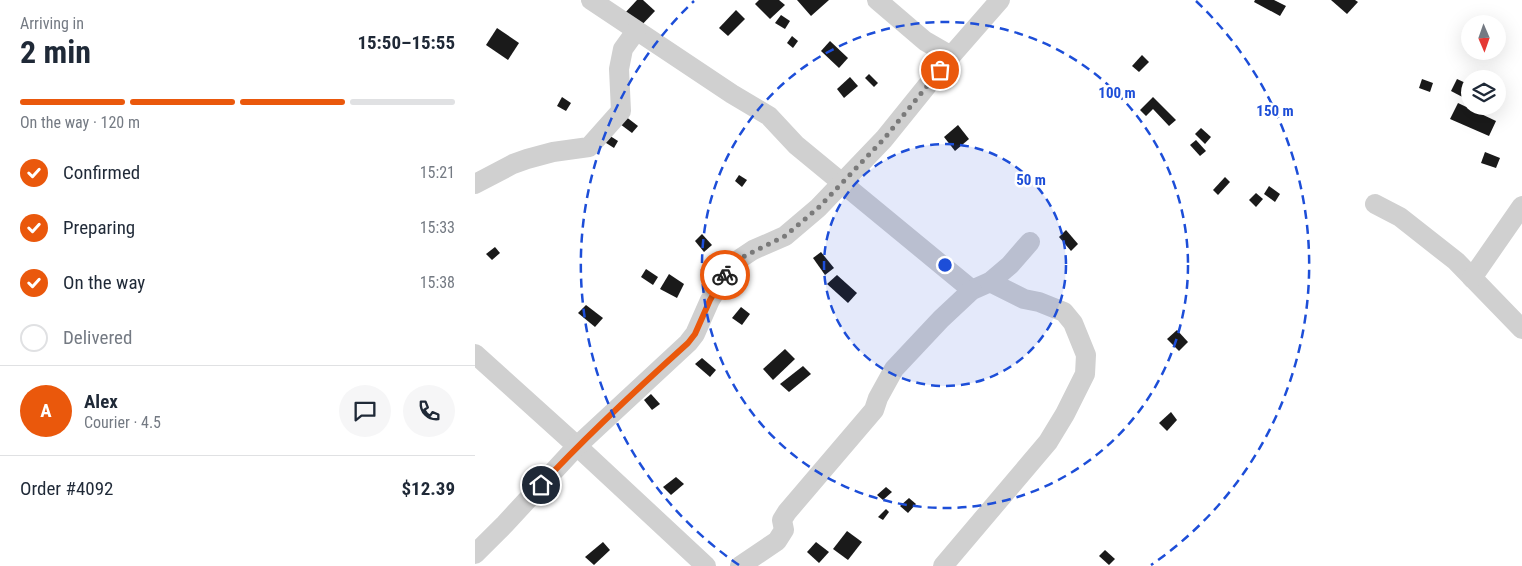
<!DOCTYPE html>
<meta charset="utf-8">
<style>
:root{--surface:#fff;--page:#f6f6f7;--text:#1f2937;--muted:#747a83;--line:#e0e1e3;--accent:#ea580c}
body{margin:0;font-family:"Roboto Condensed",sans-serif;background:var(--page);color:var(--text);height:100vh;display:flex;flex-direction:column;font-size:19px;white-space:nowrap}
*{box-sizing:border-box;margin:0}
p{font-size:16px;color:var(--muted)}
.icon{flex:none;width:28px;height:28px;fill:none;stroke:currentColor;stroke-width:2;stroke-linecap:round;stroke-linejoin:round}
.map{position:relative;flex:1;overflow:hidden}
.panel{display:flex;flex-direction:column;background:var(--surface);width:475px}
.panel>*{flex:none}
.needle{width:32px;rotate:178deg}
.tools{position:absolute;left:986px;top:15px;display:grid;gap:10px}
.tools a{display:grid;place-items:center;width:45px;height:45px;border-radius:50%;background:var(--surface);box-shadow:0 5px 20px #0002;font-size:25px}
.pin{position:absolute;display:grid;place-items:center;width:42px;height:42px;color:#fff;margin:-21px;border:2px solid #fff;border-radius:50%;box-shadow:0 1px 5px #0007}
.courier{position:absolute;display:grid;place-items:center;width:50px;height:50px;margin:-25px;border:4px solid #ea580c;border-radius:50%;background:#fff;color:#222;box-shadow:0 1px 6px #0007}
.summary em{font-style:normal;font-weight:700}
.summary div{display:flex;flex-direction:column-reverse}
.summary{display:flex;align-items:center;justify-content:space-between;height:85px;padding:0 20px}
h1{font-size:32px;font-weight:700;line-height:38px}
.bar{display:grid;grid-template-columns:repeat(4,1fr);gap:8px 5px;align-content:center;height:60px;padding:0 20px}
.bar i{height:6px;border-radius:4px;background:var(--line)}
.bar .active{background:var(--accent)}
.bar p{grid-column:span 4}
.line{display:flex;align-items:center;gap:12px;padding:0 20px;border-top:1px solid var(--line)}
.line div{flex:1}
.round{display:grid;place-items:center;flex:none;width:52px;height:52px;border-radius:26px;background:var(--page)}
ol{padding:0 20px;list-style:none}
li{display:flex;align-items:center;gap:15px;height:55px}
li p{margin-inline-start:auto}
li .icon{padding:5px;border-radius:50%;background:var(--accent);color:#fff;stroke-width:4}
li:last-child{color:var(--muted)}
li i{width:28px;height:28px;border:2px solid var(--line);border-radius:50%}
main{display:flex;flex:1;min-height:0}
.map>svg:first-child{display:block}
.building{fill:#1a1a1a}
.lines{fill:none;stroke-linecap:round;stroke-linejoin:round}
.minor{stroke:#d0d0d0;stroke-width:20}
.done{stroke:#7a7a7a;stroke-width:5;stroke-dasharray:0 9}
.route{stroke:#ea580c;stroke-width:6}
.ring{fill:none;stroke:#1d4ed8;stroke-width:2.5;stroke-dasharray:9 6}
.centre{fill:#1d4ed8;stroke:#fff;stroke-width:2.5}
.ring-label{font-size:15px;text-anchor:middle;font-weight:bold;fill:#1d4ed8;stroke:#fff;stroke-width:5;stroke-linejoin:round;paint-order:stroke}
</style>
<main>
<section class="panel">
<div class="summary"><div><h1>2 min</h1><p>Arriving in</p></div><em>15:50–15:55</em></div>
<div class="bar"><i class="active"></i><i class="active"></i><i class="active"></i><i></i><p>On the way · 120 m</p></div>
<ol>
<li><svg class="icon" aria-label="check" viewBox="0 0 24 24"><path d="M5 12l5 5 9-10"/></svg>Confirmed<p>15:21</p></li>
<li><svg class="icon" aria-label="check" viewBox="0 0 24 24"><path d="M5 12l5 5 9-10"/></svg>Preparing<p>15:33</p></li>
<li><svg class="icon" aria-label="check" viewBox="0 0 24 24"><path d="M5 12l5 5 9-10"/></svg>On the way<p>15:38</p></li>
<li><i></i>Delivered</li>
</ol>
<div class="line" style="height:90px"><b class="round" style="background:var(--accent);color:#fff">A</b><div><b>Alex</b><p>Courier · 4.5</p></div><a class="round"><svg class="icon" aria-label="chat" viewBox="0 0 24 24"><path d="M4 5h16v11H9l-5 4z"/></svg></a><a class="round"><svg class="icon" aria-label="phone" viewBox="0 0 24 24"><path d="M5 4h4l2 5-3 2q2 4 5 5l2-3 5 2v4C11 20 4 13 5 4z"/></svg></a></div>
<div class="line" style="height:65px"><div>Order #4092</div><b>$12.39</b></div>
</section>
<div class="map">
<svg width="1047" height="566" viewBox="0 0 1047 566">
<rect width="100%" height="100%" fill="#fff"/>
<!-- building -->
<g class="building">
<polygon points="162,0 168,0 180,11 164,28 149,14"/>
<polygon points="284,0 304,0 310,5 295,19 280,4"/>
<polygon points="322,0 354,0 336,16"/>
<polygon points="780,0 799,0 811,6 805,16 779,2"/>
<polygon points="856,0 880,0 883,2 872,14"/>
<polygon points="261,10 270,19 253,36 244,28"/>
<polygon points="306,15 315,21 310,29 300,23"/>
<polygon points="22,28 44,43 33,60 11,45"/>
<polygon points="317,36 323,41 318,48 312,43"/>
<polygon points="355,41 373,58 364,68 346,51"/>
<polygon points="667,55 674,62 664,72 657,66"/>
<polygon points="394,74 403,83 399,87 390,78"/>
<polygon points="375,77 383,86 369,98 362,89"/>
<polygon points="947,79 958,83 955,92 944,88"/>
<polygon points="982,79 995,85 995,101 976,91"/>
<polygon points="87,97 96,103 91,111 82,106"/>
<polygon points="678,97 701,120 694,126 678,109 671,116 665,110"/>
<polygon points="983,103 1021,121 1014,136 975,119"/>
<polygon points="150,116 163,126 157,133 145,124"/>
<polygon points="483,125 494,139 480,151 469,137"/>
<polygon points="726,128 736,137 730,144 720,134"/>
<polygon points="132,134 143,141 139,148 128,141"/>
<polygon points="721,140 731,151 725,156 715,145"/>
<polygon points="1010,152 1025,158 1021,168 1006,163"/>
<polygon points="264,175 272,180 267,187 260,181"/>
<polygon points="750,177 755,182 743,195 738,190"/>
<polygon points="794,186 805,194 800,202 789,194"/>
<polygon points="781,193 788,199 781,207 774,200"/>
<polygon points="591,230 603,244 596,251 584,237"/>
<polygon points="227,234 237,245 229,252 220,241"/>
<polygon points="20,247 25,253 17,260 11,254"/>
<polygon points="346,252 359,268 350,275 338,258"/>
<polygon points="171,269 183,277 178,285 166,277"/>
<polygon points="194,274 209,284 202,298 185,289"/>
<polygon points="362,275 382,293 373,303 352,284"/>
<polygon points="111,305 128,318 120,327 103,313"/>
<polygon points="266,307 275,314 267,325 257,318"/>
<polygon points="702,330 713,342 704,351 692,339"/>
<polygon points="310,349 320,359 298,380 288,369"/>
<polygon points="227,358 241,370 235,377 220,364"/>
<polygon points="328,366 336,374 314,392 305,384"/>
<polygon points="176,394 185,404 177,410 169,400"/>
<polygon points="696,412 702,420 692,431 684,423"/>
<polygon points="201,477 209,484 196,495 188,487"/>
<polygon points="411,487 417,492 408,500 402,495"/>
<polygon points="434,498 441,504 433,513 425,506"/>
<polygon points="411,509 414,512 408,520 403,517"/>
<polygon points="372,531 387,542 373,560 358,549"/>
<polygon points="128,542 135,550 119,565 110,557"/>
<polygon points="341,542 354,552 344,563 332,552"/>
<polygon points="630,550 640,559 634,565 624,556"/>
</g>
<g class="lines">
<!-- minor -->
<g class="minor">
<polyline points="116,0 257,94 294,116 321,145 497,290"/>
<polyline points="402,0 450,41 476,56"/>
<polyline points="0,184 38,164 52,159 78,152 114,147 146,111 144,69 148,49 161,31"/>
<polyline points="900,204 925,217 981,261 1047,329"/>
<polyline points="997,278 1047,206"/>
<polyline points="0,354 102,446 231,566"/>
<polyline points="0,554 30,524 102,446 213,343 220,334 235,300 254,270 266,258 278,250 310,236 343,208 409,139 476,56 525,0"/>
<polyline points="265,566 302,541 309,530 307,520 312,512 399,410 403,398 419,369 466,319 497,290 515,282 535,265 555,242"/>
<polyline points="468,566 573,442 590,414 610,374 611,355 598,323 589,312 564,302 549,299 515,282"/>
</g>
</g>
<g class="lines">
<!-- done -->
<polyline class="done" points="250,275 266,258 310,236 343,208 409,139 465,70"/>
<!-- route -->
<path class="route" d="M 66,485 C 112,435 162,389 213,343 L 220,334 L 235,300 L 250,275"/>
</g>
<!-- distance rings -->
<circle cx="470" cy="265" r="121" fill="#1d4ed8" fill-opacity=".12"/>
<g class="ring">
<circle cx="470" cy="265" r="121"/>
<circle cx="470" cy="265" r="243"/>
<path d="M264 565A364 364 0 0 1 219 1M721 1A364 364 0 0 1 676 565"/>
</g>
<circle cx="470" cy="265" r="8" class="centre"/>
<g class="ring-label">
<text x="642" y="98">100 m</text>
<text x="800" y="116">150 m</text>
<text x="556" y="185">50 m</text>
</g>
</svg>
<div class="tools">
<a><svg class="needle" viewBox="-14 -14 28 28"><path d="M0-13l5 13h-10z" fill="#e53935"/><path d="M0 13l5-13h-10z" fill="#747a83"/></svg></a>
<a><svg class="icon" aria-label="layers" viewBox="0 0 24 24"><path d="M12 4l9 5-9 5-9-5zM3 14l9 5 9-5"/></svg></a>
</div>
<div class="pin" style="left:465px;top:70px;background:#ea580c"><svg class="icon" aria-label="bag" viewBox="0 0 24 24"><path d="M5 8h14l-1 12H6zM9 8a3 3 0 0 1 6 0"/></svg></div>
<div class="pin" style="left:66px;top:485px;background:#1f2937"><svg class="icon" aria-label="home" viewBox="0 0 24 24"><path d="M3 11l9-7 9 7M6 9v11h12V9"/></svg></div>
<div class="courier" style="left:250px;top:275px"><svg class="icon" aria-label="bike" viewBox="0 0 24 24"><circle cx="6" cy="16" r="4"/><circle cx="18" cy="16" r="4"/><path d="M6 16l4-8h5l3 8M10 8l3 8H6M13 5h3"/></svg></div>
</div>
</main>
